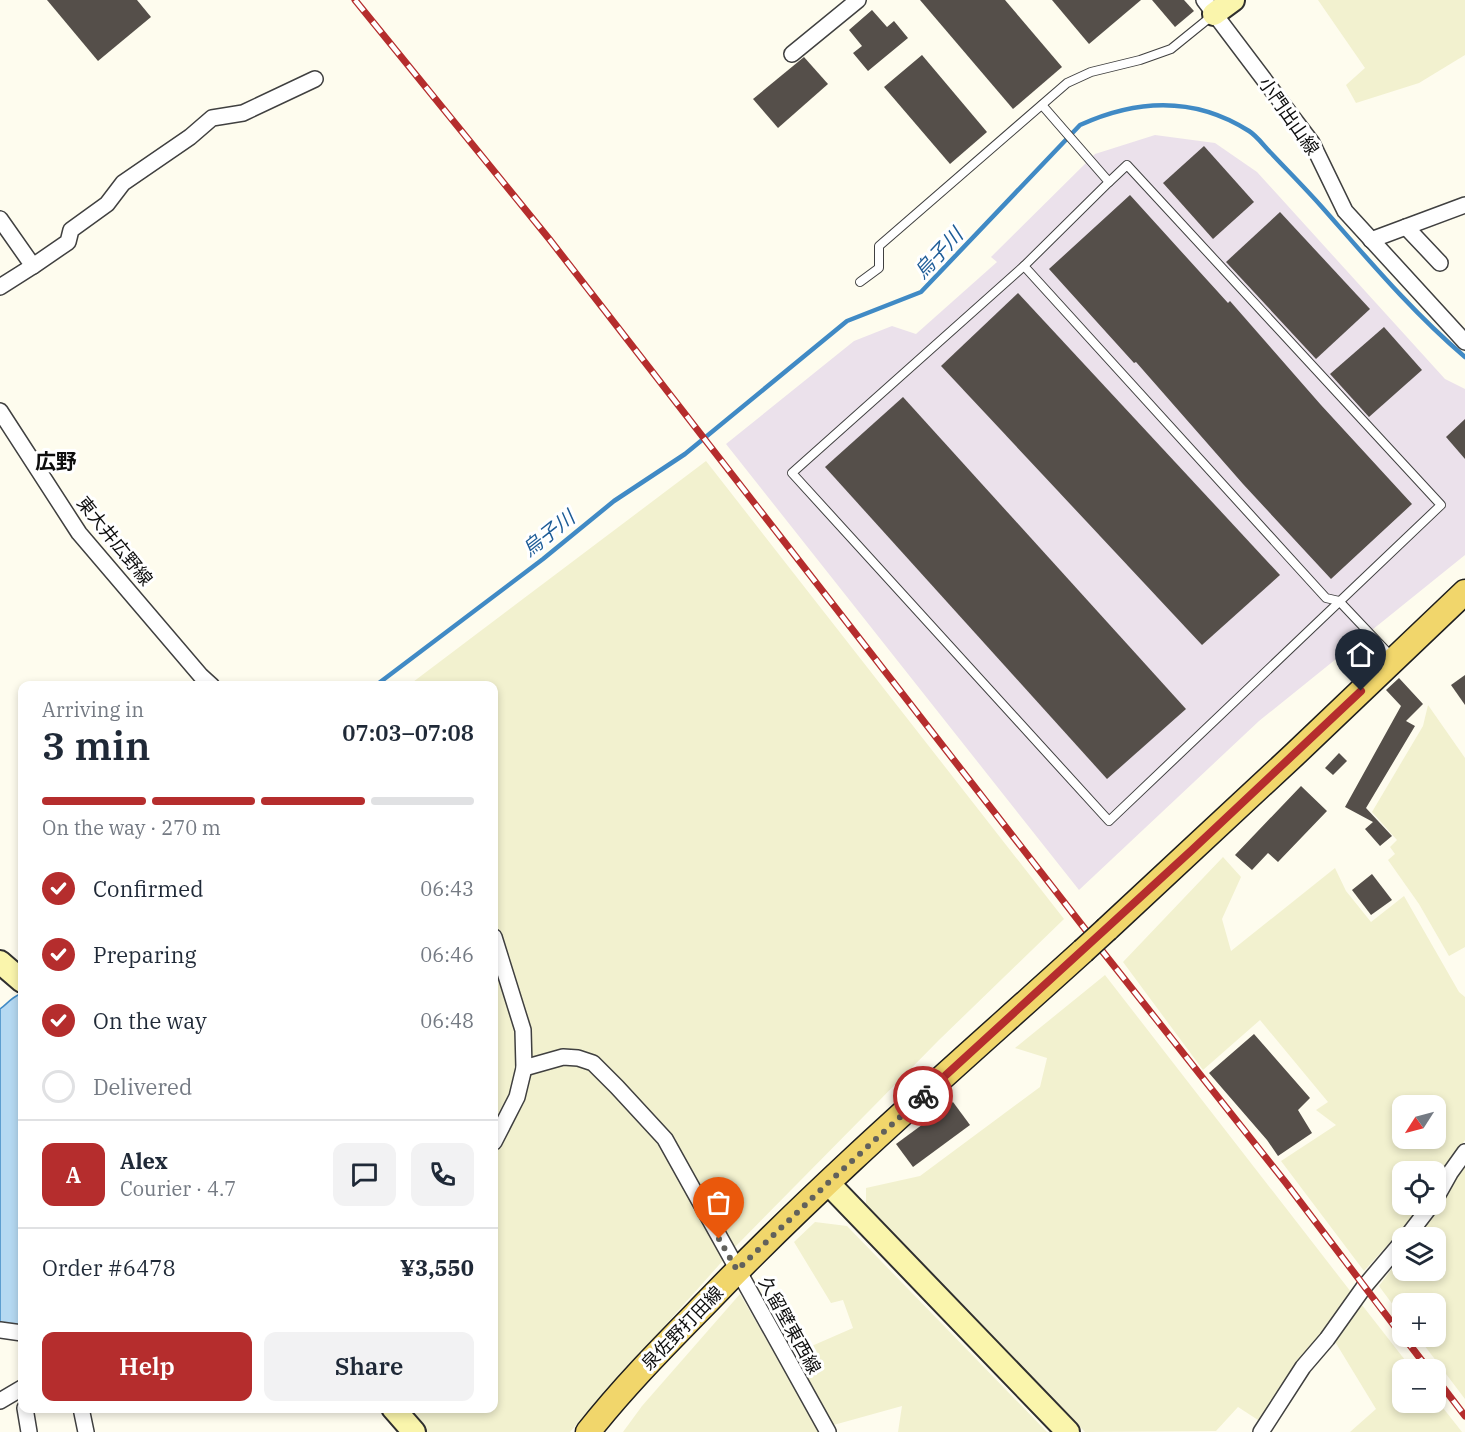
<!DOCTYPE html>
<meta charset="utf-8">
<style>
:root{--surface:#fff;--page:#f2f2f3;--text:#1f2937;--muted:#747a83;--line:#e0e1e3;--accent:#b52d2d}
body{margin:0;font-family:"IBM Plex Serif","Noto Sans JP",serif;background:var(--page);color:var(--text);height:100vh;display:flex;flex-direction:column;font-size:22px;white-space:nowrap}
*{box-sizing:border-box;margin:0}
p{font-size:20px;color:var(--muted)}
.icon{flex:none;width:33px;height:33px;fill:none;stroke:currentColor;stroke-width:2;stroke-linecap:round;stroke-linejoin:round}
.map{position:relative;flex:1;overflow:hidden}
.sheet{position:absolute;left:18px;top:681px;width:480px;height:732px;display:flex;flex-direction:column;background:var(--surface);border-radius:12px;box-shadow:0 3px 9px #0003}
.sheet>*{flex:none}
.needle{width:39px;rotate:234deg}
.fabs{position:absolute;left:1392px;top:1095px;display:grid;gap:12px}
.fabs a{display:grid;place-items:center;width:54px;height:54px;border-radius:12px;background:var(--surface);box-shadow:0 3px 9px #0003;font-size:30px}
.pin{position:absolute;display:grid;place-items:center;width:51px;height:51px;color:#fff;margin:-62px -26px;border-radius:50% 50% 50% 0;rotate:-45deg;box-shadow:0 0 6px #0007}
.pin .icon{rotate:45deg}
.courier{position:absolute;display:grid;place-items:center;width:60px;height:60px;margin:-30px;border:4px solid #b52d2d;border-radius:50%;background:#fff;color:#222;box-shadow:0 2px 8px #0007}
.head em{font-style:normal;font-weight:600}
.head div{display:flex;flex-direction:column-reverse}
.head{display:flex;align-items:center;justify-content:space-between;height:102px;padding:0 24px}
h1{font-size:39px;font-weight:600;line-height:45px}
.bar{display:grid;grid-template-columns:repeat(4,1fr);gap:9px 6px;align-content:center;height:72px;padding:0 24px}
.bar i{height:8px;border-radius:4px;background:var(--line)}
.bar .current{background:var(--accent)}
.bar p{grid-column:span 4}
.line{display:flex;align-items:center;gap:15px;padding:0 24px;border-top:2px solid var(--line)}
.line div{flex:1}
.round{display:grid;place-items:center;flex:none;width:63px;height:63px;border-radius:12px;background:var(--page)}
ol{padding:0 24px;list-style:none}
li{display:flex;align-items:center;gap:18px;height:66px}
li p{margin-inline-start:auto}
li .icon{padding:6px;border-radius:50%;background:var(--accent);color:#fff;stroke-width:4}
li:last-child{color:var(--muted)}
li i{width:33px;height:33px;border:3px solid var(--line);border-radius:50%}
.action{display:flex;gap:12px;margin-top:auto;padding:12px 24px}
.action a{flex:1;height:69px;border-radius:12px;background:var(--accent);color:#fff;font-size:24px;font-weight:600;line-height:69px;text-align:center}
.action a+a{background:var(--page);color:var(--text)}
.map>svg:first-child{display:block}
.industrial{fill:#ebe1eb}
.farmland{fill:#f2f1cf;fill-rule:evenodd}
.water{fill:#b5d9f2;stroke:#408ac5;stroke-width:1.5}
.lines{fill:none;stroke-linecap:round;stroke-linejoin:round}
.stream{stroke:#408ac5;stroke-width:4.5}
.building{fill:#554f4a}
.lane-casing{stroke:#404040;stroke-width:10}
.street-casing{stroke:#404040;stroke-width:18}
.secondary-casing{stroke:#2f2f2f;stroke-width:26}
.primary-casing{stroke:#1e1e1e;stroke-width:27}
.lane{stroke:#fff;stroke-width:8}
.street{stroke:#fff;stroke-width:15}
.secondary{stroke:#faf5ac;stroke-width:22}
.primary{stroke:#f1d66b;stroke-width:24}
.rail-casing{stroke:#b52d2d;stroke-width:7}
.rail{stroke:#fff;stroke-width:4.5;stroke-dasharray:14;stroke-linecap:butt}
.primary-bridge-casing{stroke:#1e1e1e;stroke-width:27;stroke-linecap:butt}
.primary-bridge{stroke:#f1d66b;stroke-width:24}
.done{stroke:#61615c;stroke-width:6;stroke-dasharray:0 10.8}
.route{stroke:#b52d2d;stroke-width:8}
.labels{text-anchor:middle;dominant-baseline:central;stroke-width:6;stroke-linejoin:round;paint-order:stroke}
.street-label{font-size:18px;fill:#0d0d0d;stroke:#fff}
.water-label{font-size:20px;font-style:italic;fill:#1d5c97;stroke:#fff}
.quarter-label{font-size:21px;font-weight:bold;fill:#0d0d0d;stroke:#fff}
</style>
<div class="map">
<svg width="1465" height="1432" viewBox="0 0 1465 1432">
<rect width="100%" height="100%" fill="#fefcee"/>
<!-- industrial -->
<polygon class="industrial" points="1155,135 1215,143 1257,172 1445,379 1465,389 1465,555 1259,721 1079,890 726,444 854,341 892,326 916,334 997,262 991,257 1095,154"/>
<!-- farmland -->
<g class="farmland">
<polygon points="1318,0 1465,0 1465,55 1419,83 1356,103 1346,85 1365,68"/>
<polygon points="706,461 1064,919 939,1040 735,1247 570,1432 427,1432 408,1409 494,1408 494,686 409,685"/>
<polygon points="1428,705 1465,758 1465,947 1449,956 1419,904 1388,860 1395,854 1390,847 1397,840 1372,812 1423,726"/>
<path d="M 1223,857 L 1241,877 L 1222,919 L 1231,951 L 1335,868 L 1346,891 L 1371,922 L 1404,896 L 1459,992 L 1465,997 L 1465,1140 L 1436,1182 L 1436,1172 L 1402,1172 L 1402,1204 L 1424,1205 L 1364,1271 L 1281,1161 L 1336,1125 L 1316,1110 L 1328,1102 L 1260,1020 L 1203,1070 L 1123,962 ZM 1402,1106 L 1436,1106 L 1436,1138 L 1402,1138 Z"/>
<polygon points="1105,975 1351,1292 1258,1420 1238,1407 1216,1431 1085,1432 866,1205 866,1188 920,1176 1040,1087 1047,1058 1015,1048"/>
<polygon points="1465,1160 1465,1399 1418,1337 1436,1336 1436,1304 1402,1304 1402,1317 1379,1286 1402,1255 1402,1270 1436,1270 1436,1238 1416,1237 1435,1213 1453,1176"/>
<polygon points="815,1222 847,1226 1047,1432 898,1432 902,1406 830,1426 791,1355 853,1328 843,1300 831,1303 794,1242"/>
<polygon points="740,1294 820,1432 623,1432 642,1406"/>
<polygon points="1362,1305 1412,1369 1402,1370 1402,1402 1436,1402 1436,1399 1462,1432 1350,1432 1376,1409 1334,1340"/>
</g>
<!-- water -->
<path class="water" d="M 18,995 L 22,995 L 22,1328 L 0,1325 L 0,1009 C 7,1004 10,999 18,995 Z"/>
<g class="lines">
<!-- stream -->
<path class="stream" d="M 375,686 L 543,559 L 614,501 L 685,454 L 847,321 L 921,292 L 1080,125 C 1137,99 1194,96 1249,131 C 1257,136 1264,146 1271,153 C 1288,171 1305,188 1321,206 C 1367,258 1412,312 1465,357"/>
</g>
<!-- building -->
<g class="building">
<polygon points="47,0 137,0 151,17 98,61"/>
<polygon points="920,0 1005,0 1062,67 1013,109"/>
<polygon points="1052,0 1141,0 1089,44"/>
<polygon points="1152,0 1184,0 1194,11 1175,27"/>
<polygon points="872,10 887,27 894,21 908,38 868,71 853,53 862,46 849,30"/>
<polygon points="922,55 987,132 950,164 884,87"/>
<polygon points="804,57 828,84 778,128 753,99"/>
<polygon points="1204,146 1254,202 1213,239 1163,183"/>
<polygon points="1130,195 1228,303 1230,301 1321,405 1412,504 1331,579 1243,484 1136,362 1134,363 1049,269"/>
<polygon points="1280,212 1370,309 1316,359 1226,262"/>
<polygon points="1018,293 1280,575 1202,645 941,366"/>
<polygon points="1384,327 1422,370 1369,417 1330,374"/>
<polygon points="903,397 1186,709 1107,779 825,467"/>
<polygon points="1465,419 1465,459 1446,437"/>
<polygon points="1465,675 1465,705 1451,685"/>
<polygon points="1399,678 1423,704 1406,721 1415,726 1366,808 1392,836 1380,846 1365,829 1373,822 1345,807 1401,706 1386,690"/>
<polygon points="1339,753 1347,761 1333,775 1325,768"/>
<polygon points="1301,786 1327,811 1278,862 1268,853 1252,870 1235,855"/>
<polygon points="1372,874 1392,900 1371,915 1352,890"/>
<polygon points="1254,1034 1310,1098 1298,1110 1312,1133 1278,1156 1267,1140 1209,1073"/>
<polygon points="953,1102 970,1125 913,1167 896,1144"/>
</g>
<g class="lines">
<defs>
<g id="lane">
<polyline points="1042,105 1109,182 1024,266 1326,598 1339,601 1392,657"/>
<polyline points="1024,266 792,473 1109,821 1441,505 1127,165 1109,182"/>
<polyline points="860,282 879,268 879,246 1067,83 1091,72 1140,60 1171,49 1213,15"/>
</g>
<g id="street">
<polyline points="1204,0 1312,143 1345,211 1465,342"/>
<polyline points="792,54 858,0"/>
<polyline points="0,219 33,266 0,287"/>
<polyline points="1406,227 1440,263"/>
<polyline points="1371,240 1465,205"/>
<polyline points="33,266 68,242 71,230 107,204 123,183 190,137 212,118 243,113 315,79"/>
<polyline points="0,411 79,533 201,676 212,686"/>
<polyline points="494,937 523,1030 524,1068 517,1097 494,1142"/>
<polyline points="524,1068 563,1057 578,1058 593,1063 617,1087 665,1139 828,1432"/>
<polyline points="1436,1198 1450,1173 1465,1152"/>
<polyline points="1406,1238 1432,1204"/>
<polyline points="0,1330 22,1333"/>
<polyline points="0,1401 22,1388"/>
<polyline points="25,1408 29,1432"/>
<polyline points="81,1408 86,1432"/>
<polyline points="1261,1432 1303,1367 1327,1339 1364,1287 1402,1242"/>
</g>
<g id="secondary">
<polyline points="1214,14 1233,0"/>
<polyline points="0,962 22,981"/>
<polyline points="828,1183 1068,1432"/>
<polyline points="393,1408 414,1432"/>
</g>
<g id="primary">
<polyline points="1107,929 1295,754 1465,592"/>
<path d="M 588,1432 C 625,1385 667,1343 708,1301 C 826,1178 956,1066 1083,951"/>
</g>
</defs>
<!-- lane casing -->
<use href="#lane" class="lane-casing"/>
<!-- street casing -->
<use href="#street" class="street-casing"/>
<!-- secondary casing -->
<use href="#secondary" class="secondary-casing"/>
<!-- primary casing -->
<use href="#primary" class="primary-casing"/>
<!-- lane -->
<use href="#lane" class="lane"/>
<!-- street -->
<use href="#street" class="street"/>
<!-- secondary -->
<use href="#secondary" class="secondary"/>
<!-- primary -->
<use href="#primary" class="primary"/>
<defs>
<g id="rail">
<polyline points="355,0 550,240 1099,947 1286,1183 1402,1336"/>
<polyline points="1403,1336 1429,1370"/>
<polyline points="1436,1378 1465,1416"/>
</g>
</defs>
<!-- rail casing -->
<use href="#rail" class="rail-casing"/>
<!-- rail -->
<use href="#rail" class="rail"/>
<defs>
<polyline id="primary-bridge" points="1083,951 1107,929"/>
</defs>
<!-- primary-bridge casing -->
<use href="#primary-bridge" class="primary-bridge-casing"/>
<!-- primary-bridge -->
<use href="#primary-bridge" class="primary-bridge"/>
</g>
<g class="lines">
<!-- done -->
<polyline class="done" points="719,1239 737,1270 828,1183 923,1096"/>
<!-- route -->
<polyline class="route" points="923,1096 1192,850 1361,691"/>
</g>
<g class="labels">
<!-- street labels -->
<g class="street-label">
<text transform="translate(1289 116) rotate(55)">小門出山線</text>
<text transform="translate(115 541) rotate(51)">東大井広野線</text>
<text transform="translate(790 1325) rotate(61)">久留壁東西線</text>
<text transform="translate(682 1328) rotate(-46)">泉佐野打田線</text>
</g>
<!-- water labels -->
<g class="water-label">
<text transform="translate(938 253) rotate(-47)">烏子川</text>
<text transform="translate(548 533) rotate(-38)">烏子川</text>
</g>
<!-- quarter labels -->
<g class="quarter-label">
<text x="56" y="461">広野</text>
</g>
</g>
</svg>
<div class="fabs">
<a><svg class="needle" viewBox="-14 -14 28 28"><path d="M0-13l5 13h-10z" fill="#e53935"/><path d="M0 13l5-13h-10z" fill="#747a83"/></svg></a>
<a><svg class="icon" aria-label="locate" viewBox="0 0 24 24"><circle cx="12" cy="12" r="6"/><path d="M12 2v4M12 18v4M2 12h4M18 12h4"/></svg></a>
<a><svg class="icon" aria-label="layers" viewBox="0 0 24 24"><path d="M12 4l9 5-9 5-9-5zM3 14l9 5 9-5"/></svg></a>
<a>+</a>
<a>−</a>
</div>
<div class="pin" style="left:719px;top:1239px;background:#ea580c"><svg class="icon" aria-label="bag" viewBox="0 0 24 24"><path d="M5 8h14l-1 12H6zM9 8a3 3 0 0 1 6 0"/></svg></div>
<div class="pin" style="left:1361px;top:691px;background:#1f2937"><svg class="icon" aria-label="home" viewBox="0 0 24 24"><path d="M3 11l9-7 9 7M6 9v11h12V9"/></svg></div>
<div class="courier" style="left:923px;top:1096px"><svg class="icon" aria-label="bike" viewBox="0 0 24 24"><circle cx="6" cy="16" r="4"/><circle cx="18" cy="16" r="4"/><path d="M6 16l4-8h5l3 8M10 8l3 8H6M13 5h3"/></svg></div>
<section class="sheet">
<div class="head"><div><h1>3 min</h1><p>Arriving in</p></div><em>07:03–07:08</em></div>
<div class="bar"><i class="current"></i><i class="current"></i><i class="current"></i><i></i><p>On the way · 270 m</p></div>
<ol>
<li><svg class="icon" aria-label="check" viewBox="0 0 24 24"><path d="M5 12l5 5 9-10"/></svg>Confirmed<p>06:43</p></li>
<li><svg class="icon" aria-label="check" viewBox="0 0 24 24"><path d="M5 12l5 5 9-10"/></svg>Preparing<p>06:46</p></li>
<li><svg class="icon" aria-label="check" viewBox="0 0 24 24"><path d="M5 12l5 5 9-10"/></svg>On the way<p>06:48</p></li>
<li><i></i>Delivered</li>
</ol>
<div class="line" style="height:108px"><b class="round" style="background:var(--accent);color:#fff">A</b><div><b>Alex</b><p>Courier · 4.7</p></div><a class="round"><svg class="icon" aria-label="chat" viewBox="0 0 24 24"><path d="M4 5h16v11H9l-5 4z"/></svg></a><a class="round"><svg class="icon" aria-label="phone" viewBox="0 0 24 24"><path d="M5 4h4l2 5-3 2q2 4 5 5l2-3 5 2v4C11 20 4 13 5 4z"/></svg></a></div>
<div class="line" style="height:78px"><div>Order #6478</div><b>¥3,550</b></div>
<div class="action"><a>Help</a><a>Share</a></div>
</section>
</div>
